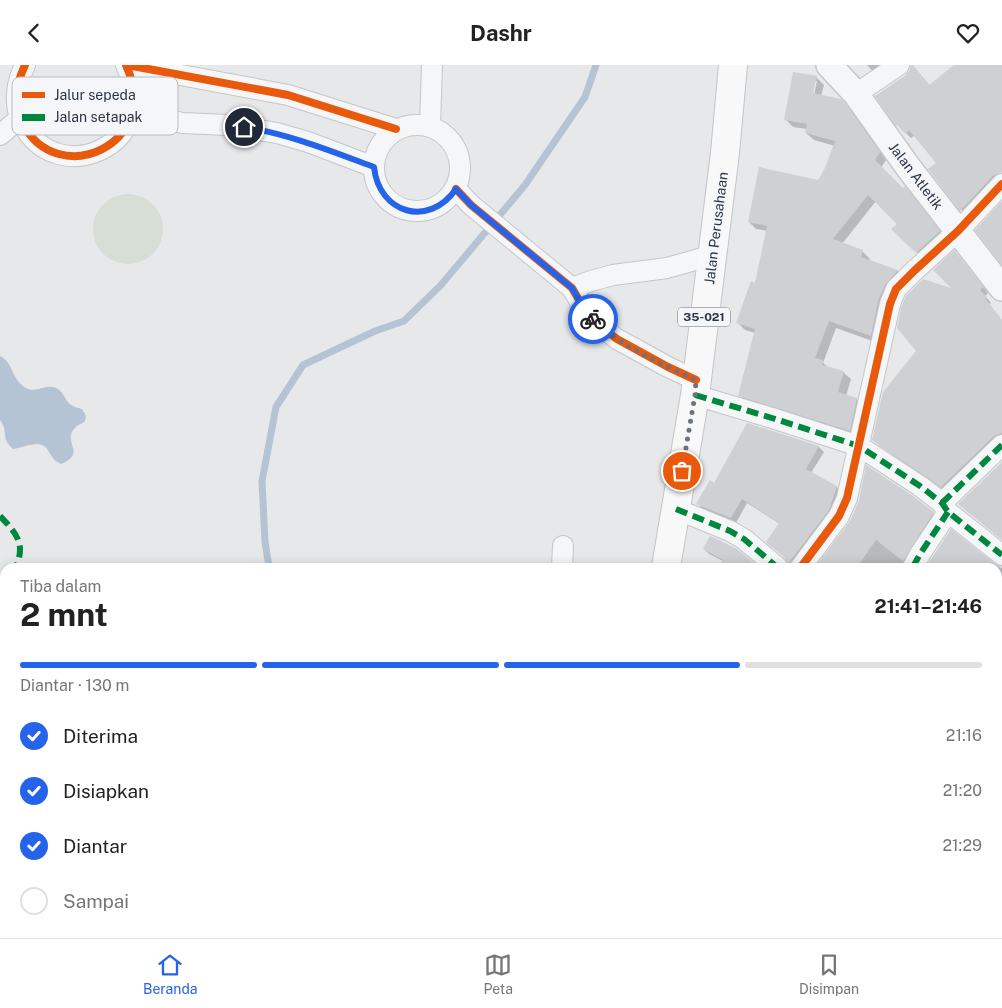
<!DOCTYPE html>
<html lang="id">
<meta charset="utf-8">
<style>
:root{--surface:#fff;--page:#f2f2f2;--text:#222;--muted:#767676;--line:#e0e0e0;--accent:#2563eb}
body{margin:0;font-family:"Public Sans",sans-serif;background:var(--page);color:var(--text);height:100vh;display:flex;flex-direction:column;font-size:19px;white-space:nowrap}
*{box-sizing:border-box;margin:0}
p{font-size:16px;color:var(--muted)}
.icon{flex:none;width:28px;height:28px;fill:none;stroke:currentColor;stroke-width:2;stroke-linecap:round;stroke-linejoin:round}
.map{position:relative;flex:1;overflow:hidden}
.side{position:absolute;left:0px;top:498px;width:1002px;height:376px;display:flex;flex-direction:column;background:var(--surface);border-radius:15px 15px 0 0;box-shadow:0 2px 12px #0003}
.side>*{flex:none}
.pin{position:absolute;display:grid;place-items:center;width:42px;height:42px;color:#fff;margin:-21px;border:2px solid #fff;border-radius:50%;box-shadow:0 1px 5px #0007}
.courier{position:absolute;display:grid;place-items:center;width:50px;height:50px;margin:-25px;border:4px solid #2563eb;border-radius:50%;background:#fff;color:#222;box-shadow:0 1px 6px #0007}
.head em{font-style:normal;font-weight:700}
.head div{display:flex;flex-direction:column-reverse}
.head{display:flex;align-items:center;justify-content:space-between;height:85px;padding:0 20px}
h1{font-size:32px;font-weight:700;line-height:38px}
.bar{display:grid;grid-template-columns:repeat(4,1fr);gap:8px 5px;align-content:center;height:60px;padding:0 20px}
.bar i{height:6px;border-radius:4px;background:var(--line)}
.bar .current{background:var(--accent)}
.bar p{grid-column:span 4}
ol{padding:0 20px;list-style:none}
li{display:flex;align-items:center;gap:15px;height:55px}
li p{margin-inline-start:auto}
li .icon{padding:5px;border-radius:50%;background:var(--accent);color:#fff;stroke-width:4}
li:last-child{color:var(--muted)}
li i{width:28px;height:28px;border:2px solid var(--line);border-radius:50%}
header{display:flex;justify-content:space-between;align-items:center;height:65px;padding:0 20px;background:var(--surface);font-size:22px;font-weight:700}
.tab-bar{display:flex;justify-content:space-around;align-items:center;height:70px;border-top:1px solid var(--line);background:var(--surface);font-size:14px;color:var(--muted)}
.tab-bar a{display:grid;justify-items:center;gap:2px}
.tab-bar .current{color:var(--accent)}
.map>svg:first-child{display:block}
.green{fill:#d6ded6}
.water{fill:#b4c4d5}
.shadow{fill:#0003;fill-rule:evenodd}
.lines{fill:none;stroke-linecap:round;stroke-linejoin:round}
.stream{stroke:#b4c4d5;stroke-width:7}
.building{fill:#ced0d3}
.minor-casing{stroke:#c4c6c8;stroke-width:22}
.tertiary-casing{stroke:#c4c6c8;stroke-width:28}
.primary-casing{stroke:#c2c5c8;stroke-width:30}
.minor{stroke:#f5f6f7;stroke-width:20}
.tertiary{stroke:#f5f6f7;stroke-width:25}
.primary{stroke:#f8f8f8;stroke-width:28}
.quiet{stroke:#00873e;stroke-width:6;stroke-dasharray:12 6;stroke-linecap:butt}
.cycleway-casing{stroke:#f4f6f9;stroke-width:11}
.cycleway{stroke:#e8590c;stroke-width:8}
.done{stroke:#6c737f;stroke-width:5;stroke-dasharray:0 9}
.route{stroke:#2563eb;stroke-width:6}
.labels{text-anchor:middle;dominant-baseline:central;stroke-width:4.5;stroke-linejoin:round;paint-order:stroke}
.shield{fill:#f4f6f9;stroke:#676e7b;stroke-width:1}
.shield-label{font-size:12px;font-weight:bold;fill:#2b3445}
.street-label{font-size:14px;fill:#2b3445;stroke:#f4f6f9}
.key{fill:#f4f6f9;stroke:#b8bcc3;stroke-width:1}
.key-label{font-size:14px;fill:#2b3445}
</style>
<header><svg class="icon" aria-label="back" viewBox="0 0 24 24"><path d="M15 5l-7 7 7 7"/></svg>Dashr<svg class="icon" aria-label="heart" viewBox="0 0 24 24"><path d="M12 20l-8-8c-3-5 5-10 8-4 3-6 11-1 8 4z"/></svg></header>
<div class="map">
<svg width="1002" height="873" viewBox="0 0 1002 873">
<rect width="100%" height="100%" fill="#e6e8ea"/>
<!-- green -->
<circle class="green" cx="128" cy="164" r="35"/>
<!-- water -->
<path class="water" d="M 0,291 C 13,297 11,312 23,321 C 34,330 42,320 52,322 C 63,323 64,335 71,340 C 74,342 79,343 82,344 L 86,351 L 85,356 C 82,359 77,360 75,363 C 61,377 88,388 61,399 C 49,395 50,379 37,379 C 29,379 21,383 13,384 C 0,373 9,366 0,355 Z"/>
<!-- shadow -->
<g class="shadow">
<polygon points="867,0 891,0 876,10"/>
<polygon points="911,0 914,2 930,21 956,0 1002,0 1002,80 950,53 1002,114 966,150 929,104 937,98 915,70 911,73 902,64 907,10 911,5"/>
<path d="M 816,12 L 824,20 L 821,31 L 841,36 L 852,47 L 886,95 L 881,103 L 903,124 L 912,130 L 946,174 L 924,194 L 893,164 L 899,159 L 876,136 L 842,179 L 862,186 L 870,194 L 869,196 L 898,206 L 905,213 L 878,278 L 836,263 L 823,298 L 829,303 L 843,307 L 851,314 L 846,331 L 856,334 L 864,342 L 857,372 L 747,338 L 740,330 L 755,268 L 745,265 L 737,257 L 756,220 L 768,166 L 756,164 L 749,157 L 818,117 L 826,104 L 835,81 L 814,75 L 806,68 L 807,64 L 793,62 L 785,54 ZM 815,16 L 817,16 L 813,35 L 811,34 Z"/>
<polygon points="959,192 988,228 985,231 991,238 989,239 1002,256 1002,375 947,427 879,380 873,375 918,286 958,227"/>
<polygon points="748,360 819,382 824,387 811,408 837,422 842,428 795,502 790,502 780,459 747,438 736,458 703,444 698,439 715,420"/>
<polygon points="933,448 938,453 907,502 817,502 850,459"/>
<polygon points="951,466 994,501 1002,503 1002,591 998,595 998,502 928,502"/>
<polygon points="704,484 736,485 759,502 719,502 723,496 709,489"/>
<polygon points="1002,615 1002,735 1001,736 998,733 998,616"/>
<polygon points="906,869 933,869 939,873 912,873"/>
<polygon points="958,869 960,869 967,873 954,873"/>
</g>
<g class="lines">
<!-- stream -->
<g class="stream">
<polyline points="269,502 265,477 262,416 276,342 303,300 375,266 404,256 441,220 525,120 585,32 596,0"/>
<polyline points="314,873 314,869"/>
</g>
</g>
<!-- building -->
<g class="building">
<polygon points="911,0 913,0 929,20 954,0 1002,0 1002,107 993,111 960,146 928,104 936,98 909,65 905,69 897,60 896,61 875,31 906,10 909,6"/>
<polygon points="793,7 817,11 813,28 841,34 845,38 880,87 875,95 903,123 905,121 940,166 916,188 891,164 897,159 868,130 833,174 863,185 861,192 898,205 885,220 878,236 871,271 829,256 815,293 823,295 822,300 844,306 838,327 857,333 850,366 738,331 755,264 736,258 751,216 755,218 767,161 748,157 759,102 818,115 825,103 835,76 805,68 807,59 784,55"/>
<polygon points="1002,136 1002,200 975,165"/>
<polygon points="954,185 983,222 980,225 987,232 985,233 1002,255 1002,368 994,371 941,422 872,375 883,327 916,286 897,263 901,243 906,231 923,214 951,223 933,205"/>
<polygon points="747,358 819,381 806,404 837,421 829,445 791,495 789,502 785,493 766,477 779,458 742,434 731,453 696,439 710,415 714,418"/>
<polygon points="1002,397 1002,475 958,439"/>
<polygon points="866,400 913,431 934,447 903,496 876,475 857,502 815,502 850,456 859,436"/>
<polygon points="951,464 995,499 1002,502 926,502"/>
<polygon points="710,471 737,484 759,502 718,502 723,495 703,484"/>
</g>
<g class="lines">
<defs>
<g id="minor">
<path d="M 25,0 C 16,19 13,39 23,59 C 57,125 163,81 126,0"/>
<polyline points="127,0 288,30 396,64"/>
<polyline points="856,29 899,0"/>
<polyline points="134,44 182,58 228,60 277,68 308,77 374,102"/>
<circle cx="417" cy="103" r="43"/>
<polyline points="430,61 432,0"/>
<polyline points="0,70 20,53"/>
<polyline points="456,124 471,140 572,223 586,247 601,262 617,274 668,302 696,315"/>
<polyline points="572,223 591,216 613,210 667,203 713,190"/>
<polyline points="695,330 772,353 859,381 920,421 942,438 948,447 1002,490"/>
<polyline points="942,438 1002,380"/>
<polyline points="676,444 730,466 744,474 777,502"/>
<polyline points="562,502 563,481"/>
<polyline points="801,502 839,451 847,433 890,239 896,224 914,206 958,166 1002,119"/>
<polyline points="913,502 920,489 948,447"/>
<polyline points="998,603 1002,597"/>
<polyline points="998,788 1002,791"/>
<polyline points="998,844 1002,838"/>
<polyline points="0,846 5,848"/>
<polyline points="37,869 38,873"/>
<polyline points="813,869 819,873"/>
</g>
<polyline id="tertiary" points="829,0 856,29 908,102 1002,223"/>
<g id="primary">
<polyline points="666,502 695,330 725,88 733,0"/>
<polyline points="612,873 612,869"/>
</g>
</defs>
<!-- minor casing -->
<use href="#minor" class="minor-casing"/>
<!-- tertiary casing -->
<use href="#tertiary" class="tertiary-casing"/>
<!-- primary casing -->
<use href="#primary" class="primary-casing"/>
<!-- minor -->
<use href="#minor" class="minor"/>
<!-- tertiary -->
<use href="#tertiary" class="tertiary"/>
<!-- primary -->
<use href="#primary" class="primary"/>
<!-- quiet -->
<g class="quiet">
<polyline points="695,330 772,353 859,381 920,421 942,438 948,447 1002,490"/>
<polyline points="942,438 1002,380"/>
<polyline points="676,444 730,466 744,474 777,502"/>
<path d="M 0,451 C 16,468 26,478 16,502"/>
<polyline points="913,502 920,489 948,447"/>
<polyline points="0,540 5,528"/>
</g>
<defs>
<g id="cycleway">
<path d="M 25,0 C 16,19 13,39 23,59 C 57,125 163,81 126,0"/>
<polyline points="127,0 288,30 396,64"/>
<polyline points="456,124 471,140 572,223 586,247 601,262 617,274 668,302 696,315"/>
<polyline points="801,502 839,451 847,433 890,239 896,224 914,206 958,166 1002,119"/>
</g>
</defs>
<!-- cycleway casing -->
<use href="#cycleway" class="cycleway-casing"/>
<!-- cycleway -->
<use href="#cycleway" class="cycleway"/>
</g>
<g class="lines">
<!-- done -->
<path class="done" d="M 593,254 C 620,281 661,299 696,315 L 695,330 L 682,406"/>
<!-- route -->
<path class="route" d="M 244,62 C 289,69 331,86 374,102 C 379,149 429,163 456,124 L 471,140 L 572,223 L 586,247 L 593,254"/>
</g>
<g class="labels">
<!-- shield labels -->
<rect class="shield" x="678" y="242.5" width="52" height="19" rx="4"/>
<g class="shield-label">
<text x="704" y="252">35-021</text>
</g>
<!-- street labels -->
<g class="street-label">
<text transform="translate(916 111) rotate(53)">Jalan Atletik</text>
<text transform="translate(716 163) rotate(-83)">Jalan Perusahaan</text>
</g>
</g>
<!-- legend -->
<rect x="12" y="12" width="166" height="58" rx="8" class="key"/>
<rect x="22" y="27" width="23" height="6" fill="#e8590c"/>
<rect x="22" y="49" width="23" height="7" fill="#00873e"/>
<g class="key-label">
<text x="54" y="35">Jalur sepeda</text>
<text x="54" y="57">Jalan setapak</text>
</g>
</svg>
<div class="pin" style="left:682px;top:406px;background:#ea580c"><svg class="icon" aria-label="bag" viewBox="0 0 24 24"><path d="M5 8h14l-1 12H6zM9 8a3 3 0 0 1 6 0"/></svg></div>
<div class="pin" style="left:244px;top:62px;background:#1f2937"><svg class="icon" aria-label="home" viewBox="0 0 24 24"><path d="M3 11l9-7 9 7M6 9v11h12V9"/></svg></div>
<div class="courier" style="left:593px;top:254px"><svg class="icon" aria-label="bike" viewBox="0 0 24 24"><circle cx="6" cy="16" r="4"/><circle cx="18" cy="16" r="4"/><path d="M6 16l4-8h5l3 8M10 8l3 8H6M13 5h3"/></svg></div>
<section class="side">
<div class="head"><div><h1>2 mnt</h1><p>Tiba dalam</p></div><em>21:41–21:46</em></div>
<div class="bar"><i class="current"></i><i class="current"></i><i class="current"></i><i></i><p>Diantar · 130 m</p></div>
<ol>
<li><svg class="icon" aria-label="check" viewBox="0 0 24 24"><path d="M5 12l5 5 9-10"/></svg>Diterima<p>21:16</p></li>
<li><svg class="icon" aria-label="check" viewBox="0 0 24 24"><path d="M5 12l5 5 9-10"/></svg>Disiapkan<p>21:20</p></li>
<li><svg class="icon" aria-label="check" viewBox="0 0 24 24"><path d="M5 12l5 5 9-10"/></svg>Diantar<p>21:29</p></li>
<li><i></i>Sampai</li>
</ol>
</section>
</div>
<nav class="tab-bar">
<a class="current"><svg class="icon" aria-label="home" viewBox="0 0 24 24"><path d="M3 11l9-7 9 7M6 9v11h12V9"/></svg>Beranda</a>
<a><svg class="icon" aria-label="map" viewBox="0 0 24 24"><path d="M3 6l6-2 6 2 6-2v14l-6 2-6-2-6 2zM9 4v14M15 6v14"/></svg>Peta</a>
<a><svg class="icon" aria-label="saved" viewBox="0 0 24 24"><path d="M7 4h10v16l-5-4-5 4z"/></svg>Disimpan</a>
</nav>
